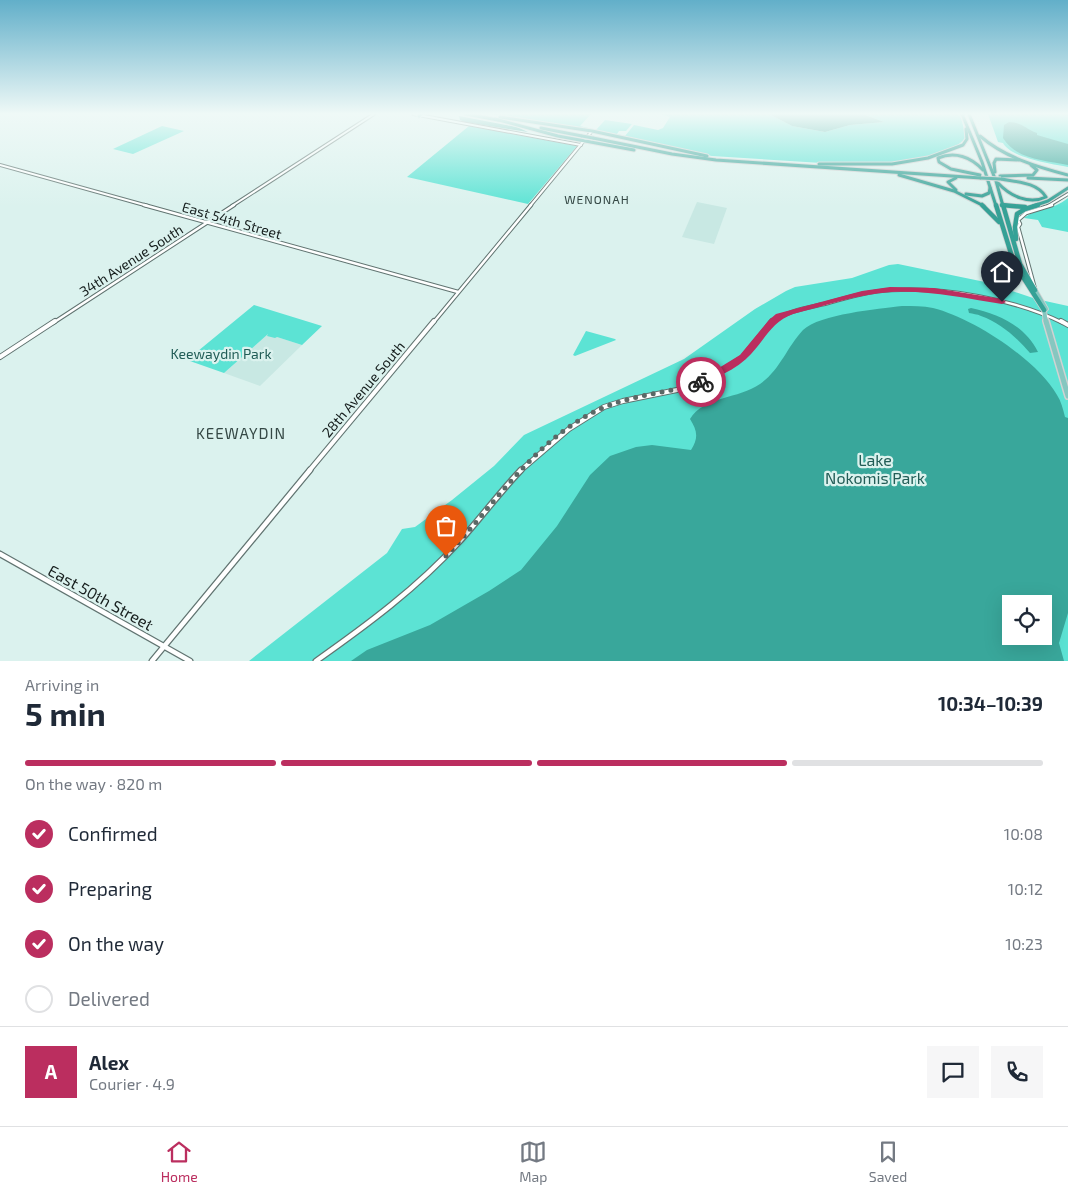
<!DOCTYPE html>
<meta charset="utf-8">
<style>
:root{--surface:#fff;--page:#f6f6f7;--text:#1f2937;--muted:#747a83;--line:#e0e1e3;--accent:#bb2e5f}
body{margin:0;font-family:"Exo 2",sans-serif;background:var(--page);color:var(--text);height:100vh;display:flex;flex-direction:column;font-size:19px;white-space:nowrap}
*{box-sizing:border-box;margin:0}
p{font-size:16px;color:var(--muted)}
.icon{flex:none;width:28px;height:28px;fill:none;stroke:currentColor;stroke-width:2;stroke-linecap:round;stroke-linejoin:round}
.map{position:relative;height:661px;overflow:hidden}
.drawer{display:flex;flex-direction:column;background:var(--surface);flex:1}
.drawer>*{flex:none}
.buttons{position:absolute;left:1002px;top:595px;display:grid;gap:10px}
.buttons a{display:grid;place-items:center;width:50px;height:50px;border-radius:0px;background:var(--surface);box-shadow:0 5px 20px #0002;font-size:25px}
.pin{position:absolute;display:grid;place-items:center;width:42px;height:42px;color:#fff;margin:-51px -21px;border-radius:50% 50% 50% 0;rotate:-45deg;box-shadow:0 0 5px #0007}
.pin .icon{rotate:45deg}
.courier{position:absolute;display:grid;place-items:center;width:50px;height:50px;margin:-25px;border:4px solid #bb2e5f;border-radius:50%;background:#fff;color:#222;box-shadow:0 1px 6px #0007}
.overview em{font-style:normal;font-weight:700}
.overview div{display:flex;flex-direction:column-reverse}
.overview{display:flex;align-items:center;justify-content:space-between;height:85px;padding:0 25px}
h1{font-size:32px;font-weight:700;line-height:38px}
.bar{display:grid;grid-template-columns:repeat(4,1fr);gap:8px 5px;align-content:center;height:60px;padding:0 25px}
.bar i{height:6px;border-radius:4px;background:var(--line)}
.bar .selected{background:var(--accent)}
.bar p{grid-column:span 4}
.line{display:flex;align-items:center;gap:12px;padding:0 25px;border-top:1px solid var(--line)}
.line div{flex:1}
.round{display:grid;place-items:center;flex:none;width:52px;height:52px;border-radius:0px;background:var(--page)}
ol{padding:0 25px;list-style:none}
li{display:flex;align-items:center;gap:15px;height:55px}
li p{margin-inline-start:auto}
li .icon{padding:5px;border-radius:50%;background:var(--accent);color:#fff;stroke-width:4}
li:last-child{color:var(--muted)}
li i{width:28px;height:28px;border:2px solid var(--line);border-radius:50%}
.dock{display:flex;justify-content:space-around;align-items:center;height:70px;border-top:1px solid var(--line);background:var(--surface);font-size:14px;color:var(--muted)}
.dock a{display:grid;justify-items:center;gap:2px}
.dock .selected{color:var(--accent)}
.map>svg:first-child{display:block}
.built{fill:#c8e8e3}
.green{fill:#5ce3d4;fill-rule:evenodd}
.water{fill:#39a79b;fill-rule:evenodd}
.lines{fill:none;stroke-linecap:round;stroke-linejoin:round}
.minor-far3-casing{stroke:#617471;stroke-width:4}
.minor-far2-casing{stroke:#617471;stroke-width:4.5}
.minor-far1-casing{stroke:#617471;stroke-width:6}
.minor-casing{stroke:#617471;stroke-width:7}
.major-far1-casing{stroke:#d0d2d2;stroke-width:5.5}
.major-casing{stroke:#d0d2d2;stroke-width:8}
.highway-far1-casing{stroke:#d0d2d2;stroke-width:5}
.highway-casing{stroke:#d0d2d2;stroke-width:6}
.minor-far3{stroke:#fff;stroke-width:2}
.minor-far2{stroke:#fff;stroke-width:2.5}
.minor-far1{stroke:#fff;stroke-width:4}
.minor{stroke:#fff;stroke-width:4.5}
.major-far1{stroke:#86c7c0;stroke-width:4}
.major{stroke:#86c7c0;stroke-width:5}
.highway-far1{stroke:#35a196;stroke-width:3}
.highway{stroke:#35a196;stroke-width:4.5}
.highway-bridge-casing{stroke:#d0d2d2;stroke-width:5;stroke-linecap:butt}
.highway-bridge{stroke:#35a196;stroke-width:3}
.route{fill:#bb2e5f}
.done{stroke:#5b6866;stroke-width:5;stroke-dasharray:0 9}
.labels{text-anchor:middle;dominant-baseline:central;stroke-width:4.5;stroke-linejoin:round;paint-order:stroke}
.far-neighbourhood-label{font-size:12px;letter-spacing:1px;fill:#354845;stroke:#dbf2ee}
.street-label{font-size:14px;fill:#161e1d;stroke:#dbf2ee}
.park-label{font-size:14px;fill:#225d57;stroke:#dbf2ee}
.neighbourhood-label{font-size:15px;letter-spacing:1px;fill:#354845;stroke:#dbf2ee}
.near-park-label{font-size:16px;fill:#225d57;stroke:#dbf2ee}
.near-street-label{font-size:16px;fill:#161e1d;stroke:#dbf2ee}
</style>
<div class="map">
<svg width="1068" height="661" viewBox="0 0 1068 661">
<rect width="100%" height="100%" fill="#dbf2ee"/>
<!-- built -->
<g class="built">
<polygon points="697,202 727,208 714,244 682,237"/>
<polygon points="268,334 302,345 260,386 224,373"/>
</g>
<!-- green -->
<g class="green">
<polygon points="489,114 591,114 580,126 592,129 591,130"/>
<path d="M 660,114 L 769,114 L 792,126 L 825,132 L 850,125 L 884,122 L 863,114 L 960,114 L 966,137 C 951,158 895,165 870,166 L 712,156 L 669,148 L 596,130 L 605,120 L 632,124 L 626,131 L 619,131 L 617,134 L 625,136 L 634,125 L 658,130 L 663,128 L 670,117 Z"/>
<path d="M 988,114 L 1068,114 L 1068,167 C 1052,164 1011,158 1003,143 L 998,142 Z"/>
<polygon points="162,126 184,131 133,154 113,149"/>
<polygon points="469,126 577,146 528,204 407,177"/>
<path d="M 1068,198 L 1068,232 L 1042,227 L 1038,220 L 1024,218 C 1037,208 1052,211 1068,198 Z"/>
<path d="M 898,264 L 985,282 L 1036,299 L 1068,306 L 1068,661 L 249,661 L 387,553 L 402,529 L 415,527 L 452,500 L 494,466 L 524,435 L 684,359 L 755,309 L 786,291 L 795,287 L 852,278 L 889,265 ZM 1011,604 L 1044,604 L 1044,636 L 1011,636 Z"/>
<polygon points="254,305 322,326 302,345 277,337 275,338 267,336 268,334 224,373 187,360"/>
<polygon points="586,331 615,339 616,340 575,356 573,355"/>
</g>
<!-- water -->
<g class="water">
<polygon points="769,114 863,114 884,122 850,125 825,132 792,126"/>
<polygon points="459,116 517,127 528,132 464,122 460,120"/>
<path d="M 1009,122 C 1024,123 1025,129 1037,133 L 1037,135 L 1068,144 L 1068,165 C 1044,160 1017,160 1003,138 L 1004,125 Z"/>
<path d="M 902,306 C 913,306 923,306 933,308 C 973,318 1036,359 1057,395 C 1061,401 1063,409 1065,417 L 1068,418 L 1068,613 L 1059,643 L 1064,661 L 351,661 L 367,650 L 430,625 L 489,591 L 521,570 L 557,526 L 590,475 L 610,456 L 636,447 L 652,445 L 691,450 C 699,438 697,430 690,419 C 704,396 739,399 760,384 C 780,370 787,347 803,330 C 820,314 878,309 902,306 ZM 1011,604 L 1044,604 L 1044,636 L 1011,636 Z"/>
<path d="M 971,308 C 999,314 1025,326 1038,352 L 1030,353 C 1017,338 1001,323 981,316 C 977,314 973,314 969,313 L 968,309 Z"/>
</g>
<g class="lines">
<defs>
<g id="minor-far3">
<polyline points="413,114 581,145"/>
<polyline points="0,165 148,206"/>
<polyline points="232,206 374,114"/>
<polyline points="530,206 592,131"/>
<polyline points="1048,206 1068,194"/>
</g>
<g id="minor-far2">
<polyline points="144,205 458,292"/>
<polyline points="1035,289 1018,227 1020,224 1018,220 1026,213 1052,205"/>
<polyline points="53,323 234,205"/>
<polyline points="433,323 531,205"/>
<path d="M 771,323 C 786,311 806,308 824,304 C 846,298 869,291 892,290 C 945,287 1015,299 1063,323"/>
</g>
<g id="minor-far1">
<polyline points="1061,321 1068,325"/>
<polyline points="0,357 55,321"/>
<polyline points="309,471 434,321"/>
<polyline points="520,471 569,429 604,407 623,401 677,390 714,376 743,357 772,321"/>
</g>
<g id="minor">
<polyline points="0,554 190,661"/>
<polyline points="152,661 310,470"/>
<path d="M 316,661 C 367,625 417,588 459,542 C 480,519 499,493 521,470"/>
</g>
<polyline id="major-far1" points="1035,290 1046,309 1044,310 1046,323"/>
<polyline id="major" points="1046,321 1068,396"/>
<g id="highway-far1">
<polyline points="466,114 498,120"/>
<polyline points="962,114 982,162 996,206"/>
<polyline points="969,114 996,181 1003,206"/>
<polyline points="419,116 421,114"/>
<polyline points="500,117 592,131 707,156"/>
<polyline points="495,119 558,136 634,150"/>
<polyline points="541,128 582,136"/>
<path d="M 980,136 C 1004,157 1037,167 1068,175"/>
<polyline points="593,138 672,154 716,160 981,178"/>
<polyline points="819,164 892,164 928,158 963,145 967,139 966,129"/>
<polyline points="995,172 994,163 996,159 1019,160"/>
<polyline points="899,175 954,191 984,206"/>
<path d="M 980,175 L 951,169 L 939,162 L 938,158 C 955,151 971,157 983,170"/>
<polyline points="1000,176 1033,175 1037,170 1031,165"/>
<polyline points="956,178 948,182 956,190"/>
<polyline points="1028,178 1068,180"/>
<path d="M 998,183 C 1010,196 1029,205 1046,197 C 1037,182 1017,182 1001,179"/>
<polyline points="966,194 982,196 989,193 990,188"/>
<polyline points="1002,205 1015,206"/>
<polyline points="1033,206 1048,201 1068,188"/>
</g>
<g id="highway">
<polyline points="982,205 999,222"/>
<polyline points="996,205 1014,263 1044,310"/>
<polyline points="1002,205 1025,207"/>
<polyline points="1003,205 1020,264 1035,290"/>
<polyline points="1016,239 1015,227 1017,214 1025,209 1038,205"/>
</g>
</defs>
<!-- minor-far3 casing -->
<use href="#minor-far3" class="minor-far3-casing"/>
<!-- minor-far2 casing -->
<use href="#minor-far2" class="minor-far2-casing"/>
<!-- minor-far1 casing -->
<use href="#minor-far1" class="minor-far1-casing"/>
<!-- minor casing -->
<use href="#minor" class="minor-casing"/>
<!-- major-far1 casing -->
<use href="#major-far1" class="major-far1-casing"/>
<!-- major casing -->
<use href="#major" class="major-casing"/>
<!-- highway-far1 casing -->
<use href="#highway-far1" class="highway-far1-casing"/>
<!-- highway casing -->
<use href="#highway" class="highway-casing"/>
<!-- minor-far3 -->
<use href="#minor-far3" class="minor-far3"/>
<!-- minor-far2 -->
<use href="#minor-far2" class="minor-far2"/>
<!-- minor-far1 -->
<use href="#minor-far1" class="minor-far1"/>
<!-- minor -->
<use href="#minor" class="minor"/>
<!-- major-far1 -->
<use href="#major-far1" class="major-far1"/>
<!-- major -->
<use href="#major" class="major"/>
<!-- highway-far1 -->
<use href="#highway-far1" class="highway-far1"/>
<!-- highway -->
<use href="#highway" class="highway"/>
<defs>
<g id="highway-bridge">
<polyline points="582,136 593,138"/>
<polyline points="981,178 1001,179"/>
</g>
</defs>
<!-- highway-bridge casing -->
<use href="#highway-bridge" class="highway-bridge-casing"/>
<!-- highway-bridge -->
<use href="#highway-bridge" class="highway-bridge"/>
</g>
<!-- sky -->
<linearGradient id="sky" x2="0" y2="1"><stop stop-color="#62afc9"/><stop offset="0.55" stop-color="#eff9f7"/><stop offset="1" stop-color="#eff9f7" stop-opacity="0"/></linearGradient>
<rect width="1068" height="207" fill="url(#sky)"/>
<!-- route -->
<path class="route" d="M 890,287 L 934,288 L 1002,299 L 1006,302 L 1002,304 C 965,298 929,290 891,292 C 858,294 825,306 793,314 C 770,322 763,344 746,359 C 737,367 726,373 715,378 C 710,381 704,385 697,384 L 696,382 L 740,355 L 769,320 L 776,314 L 862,291 Z"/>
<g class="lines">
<!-- done -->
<path class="done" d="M 446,556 C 495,505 537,435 605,407 C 636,394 670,393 701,382"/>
</g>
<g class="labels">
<!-- far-neighbourhood labels -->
<g class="far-neighbourhood-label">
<text x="597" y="199">WENONAH</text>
</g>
<!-- street labels -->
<g class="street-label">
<text transform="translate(232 220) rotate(16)">East 54th Street</text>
<text transform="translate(131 260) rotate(-33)">34th Avenue South</text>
<text transform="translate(363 389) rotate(-50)">28th Avenue South</text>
</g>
<!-- park labels -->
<g class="park-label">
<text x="221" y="353">Keewaydin Park</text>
</g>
<!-- neighbourhood labels -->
<g class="neighbourhood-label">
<text x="241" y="433">KEEWAYDIN</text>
</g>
<!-- near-park labels -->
<g class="near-park-label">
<text x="875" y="459">Lake<tspan x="875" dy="18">Nokomis Park</tspan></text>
</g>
<!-- near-street labels -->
<g class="near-street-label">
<text transform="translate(101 597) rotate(29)">East 50th Street</text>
</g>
</g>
</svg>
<div class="buttons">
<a><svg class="icon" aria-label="locate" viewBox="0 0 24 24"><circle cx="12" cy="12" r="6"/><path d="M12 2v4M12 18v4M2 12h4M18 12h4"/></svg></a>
</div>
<div class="pin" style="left:446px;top:556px;background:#ea580c"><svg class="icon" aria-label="bag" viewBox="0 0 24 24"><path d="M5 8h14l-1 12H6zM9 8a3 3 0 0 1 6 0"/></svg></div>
<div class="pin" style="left:1002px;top:302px;background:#1f2937"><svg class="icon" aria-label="home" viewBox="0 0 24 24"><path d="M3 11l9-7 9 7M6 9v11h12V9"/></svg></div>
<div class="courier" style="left:701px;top:382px"><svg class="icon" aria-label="bike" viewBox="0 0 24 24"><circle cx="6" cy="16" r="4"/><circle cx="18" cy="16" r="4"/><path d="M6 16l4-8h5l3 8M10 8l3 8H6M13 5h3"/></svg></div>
</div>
<section class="drawer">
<div class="overview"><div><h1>5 min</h1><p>Arriving in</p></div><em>10:34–10:39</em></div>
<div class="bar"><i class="selected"></i><i class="selected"></i><i class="selected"></i><i></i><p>On the way · 820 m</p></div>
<ol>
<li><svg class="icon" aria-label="check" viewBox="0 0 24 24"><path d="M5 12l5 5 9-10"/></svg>Confirmed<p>10:08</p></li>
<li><svg class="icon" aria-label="check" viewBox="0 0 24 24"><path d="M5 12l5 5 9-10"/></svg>Preparing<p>10:12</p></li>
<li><svg class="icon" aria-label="check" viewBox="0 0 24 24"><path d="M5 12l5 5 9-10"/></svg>On the way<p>10:23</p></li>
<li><i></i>Delivered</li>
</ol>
<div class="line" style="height:90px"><b class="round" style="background:var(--accent);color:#fff">A</b><div><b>Alex</b><p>Courier · 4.9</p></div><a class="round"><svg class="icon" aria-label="chat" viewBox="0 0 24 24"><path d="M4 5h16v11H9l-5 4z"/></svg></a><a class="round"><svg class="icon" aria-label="phone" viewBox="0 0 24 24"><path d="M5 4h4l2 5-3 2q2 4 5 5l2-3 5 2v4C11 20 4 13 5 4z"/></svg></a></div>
</section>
<nav class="dock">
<a class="selected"><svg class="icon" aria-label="home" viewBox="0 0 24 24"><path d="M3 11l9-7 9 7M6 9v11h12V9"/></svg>Home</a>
<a><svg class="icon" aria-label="map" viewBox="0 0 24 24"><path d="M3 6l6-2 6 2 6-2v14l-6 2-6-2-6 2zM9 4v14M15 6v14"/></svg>Map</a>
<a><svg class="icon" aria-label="saved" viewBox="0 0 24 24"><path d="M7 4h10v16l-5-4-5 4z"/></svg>Saved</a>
</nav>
